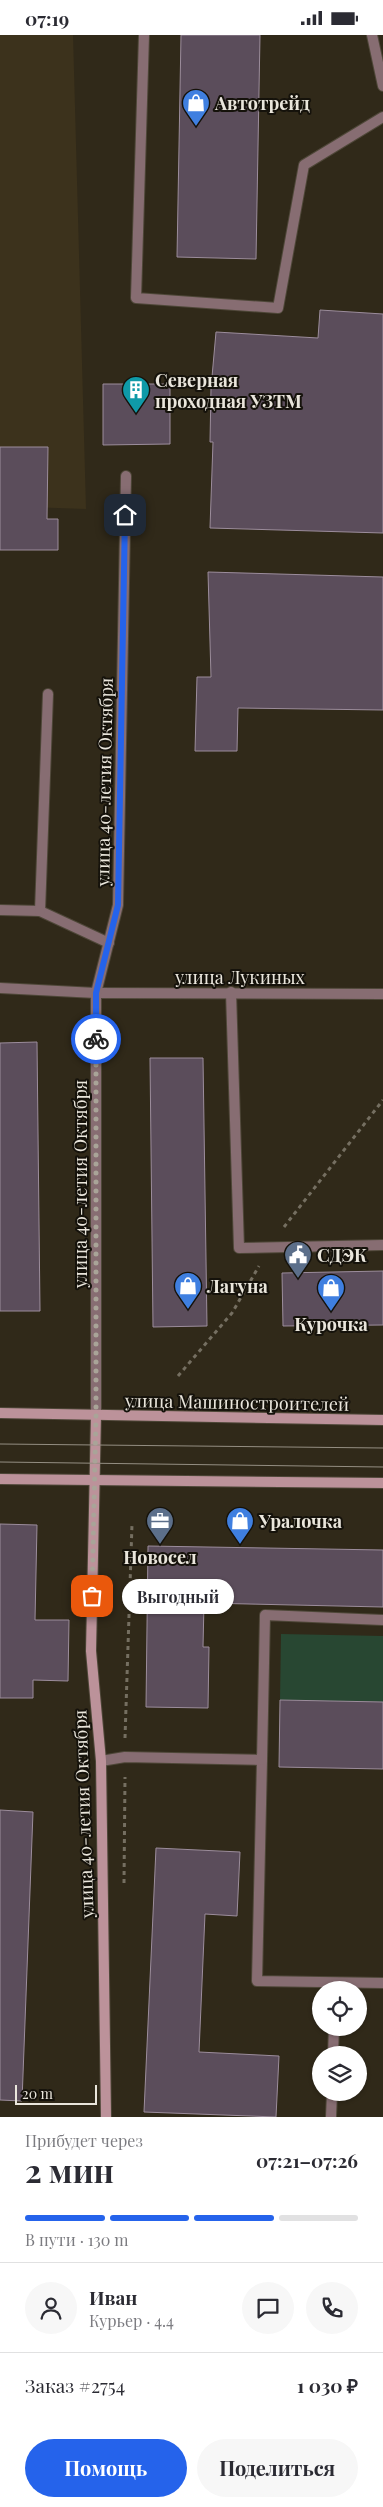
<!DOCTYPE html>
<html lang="ru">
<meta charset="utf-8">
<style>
:root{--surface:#fff;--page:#f7f7f7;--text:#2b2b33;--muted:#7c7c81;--line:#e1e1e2;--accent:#2563eb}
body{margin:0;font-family:"Playfair Display",serif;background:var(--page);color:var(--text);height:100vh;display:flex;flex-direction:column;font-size:19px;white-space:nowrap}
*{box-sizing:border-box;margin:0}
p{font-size:16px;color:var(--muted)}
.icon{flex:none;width:28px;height:28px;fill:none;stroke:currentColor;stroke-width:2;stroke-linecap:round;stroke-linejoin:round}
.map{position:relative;height:2082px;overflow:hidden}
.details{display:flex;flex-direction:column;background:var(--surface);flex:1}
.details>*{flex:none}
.controls{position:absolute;left:312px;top:1946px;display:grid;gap:10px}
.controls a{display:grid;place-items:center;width:55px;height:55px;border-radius:50%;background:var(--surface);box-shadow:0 1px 4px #0004;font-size:25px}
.scale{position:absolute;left:15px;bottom:12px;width:82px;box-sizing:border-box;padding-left:5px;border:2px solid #eae6dc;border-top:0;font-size:14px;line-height:18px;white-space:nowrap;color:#eae6dc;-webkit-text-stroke:4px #15120b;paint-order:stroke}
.pin{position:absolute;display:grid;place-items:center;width:42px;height:42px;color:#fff;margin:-21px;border-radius:10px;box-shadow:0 2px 8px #0006}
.courier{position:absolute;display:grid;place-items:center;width:50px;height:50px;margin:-25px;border:4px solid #2563eb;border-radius:50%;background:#fff;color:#222;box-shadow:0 1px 6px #0007}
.bubble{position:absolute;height:35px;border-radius:18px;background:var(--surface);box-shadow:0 1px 4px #0004;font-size:16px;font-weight:700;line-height:35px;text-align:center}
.summary em{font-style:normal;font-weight:700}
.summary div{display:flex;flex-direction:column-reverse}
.summary{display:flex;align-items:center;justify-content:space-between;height:85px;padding:0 25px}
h1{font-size:32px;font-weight:700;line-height:38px}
.bar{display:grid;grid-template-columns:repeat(4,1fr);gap:8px 5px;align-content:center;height:60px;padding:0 25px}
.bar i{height:6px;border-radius:4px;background:var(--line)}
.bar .current{background:var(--accent)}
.bar p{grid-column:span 4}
.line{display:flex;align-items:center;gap:12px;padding:0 25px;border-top:1px solid var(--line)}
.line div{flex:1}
.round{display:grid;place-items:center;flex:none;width:52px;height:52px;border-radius:26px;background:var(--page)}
.primary-button{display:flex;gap:10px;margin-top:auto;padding:10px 25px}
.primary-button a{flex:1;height:58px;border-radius:30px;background:var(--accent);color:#fff;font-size:20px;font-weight:700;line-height:58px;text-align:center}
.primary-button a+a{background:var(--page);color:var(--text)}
.status{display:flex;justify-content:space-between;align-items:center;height:35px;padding:0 25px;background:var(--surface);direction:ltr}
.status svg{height:14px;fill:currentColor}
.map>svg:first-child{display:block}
.built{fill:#3c321c}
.green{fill:#284732}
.building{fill:#5b4d5b;stroke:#9c8d9c}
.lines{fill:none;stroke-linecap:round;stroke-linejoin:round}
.lane-casing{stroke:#4e4738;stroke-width:12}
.street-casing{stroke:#4e4738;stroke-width:12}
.secondary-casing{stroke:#4e4738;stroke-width:12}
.path{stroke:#756f61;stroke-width:3;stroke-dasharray:4 4;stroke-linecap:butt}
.lane{stroke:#876d72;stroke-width:10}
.street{stroke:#876d72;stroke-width:10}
.secondary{stroke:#bc929a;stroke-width:10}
.tram{stroke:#948e82;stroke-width:1}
.done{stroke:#a9a498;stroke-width:5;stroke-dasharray:0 9}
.route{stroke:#2563eb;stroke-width:6}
.labels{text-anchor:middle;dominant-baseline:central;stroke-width:4;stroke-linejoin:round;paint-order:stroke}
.poi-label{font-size:18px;font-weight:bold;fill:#eae6dc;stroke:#15120b;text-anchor:start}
.street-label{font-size:18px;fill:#eae6dc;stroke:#15120b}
</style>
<div class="status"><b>07:19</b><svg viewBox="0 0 49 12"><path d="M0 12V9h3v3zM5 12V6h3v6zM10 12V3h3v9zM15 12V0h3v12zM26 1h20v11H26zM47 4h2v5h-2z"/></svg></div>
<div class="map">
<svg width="383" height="2082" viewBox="0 0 383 2082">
<rect width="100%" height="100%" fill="#302919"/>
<!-- built -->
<polygon class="built" points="0,0 73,0 86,474 0,471"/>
<!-- green -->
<polygon class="green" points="281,1599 383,1601 383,1667 280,1665"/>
<!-- building -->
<g class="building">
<polygon points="181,0 260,0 256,224 177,222"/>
<polygon points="320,275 383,279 383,498 210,493 213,407 210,407 211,353 216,297 318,303"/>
<polygon points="103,349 170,349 170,409 103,410"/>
<polygon points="0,412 48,412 47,484 58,484 58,515 0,515"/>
<polygon points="208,537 383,542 383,675 238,673 237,716 195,716 197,642 211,642"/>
<polygon points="37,1007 40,1276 0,1276 0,1008"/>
<polygon points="150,1023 203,1023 207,1291 153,1292"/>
<polygon points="383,1236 383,1290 283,1291 282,1238"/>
<polygon points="0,1489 37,1490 35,1585 69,1585 68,1646 33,1645 33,1663 0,1663"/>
<polygon points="148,1511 383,1515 383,1572 204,1568 203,1612 209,1612 208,1673 146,1672"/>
<polygon points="280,1665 383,1667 383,1734 279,1732"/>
<polygon points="0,1775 33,1777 22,2066 0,2065"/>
<polygon points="156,1813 240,1817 237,1881 205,1879 199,2017 279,2021 276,2082 144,2077"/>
</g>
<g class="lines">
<defs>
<g id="lane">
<polyline points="144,0 136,263 278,273 304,130 383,82"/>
<polyline points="372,0 383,51"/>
<polyline points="0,875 40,876 109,908"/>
<polyline points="40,876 48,659"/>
<polyline points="0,953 96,958"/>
<polyline points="231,957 239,1213 383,1210"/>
<polyline points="262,1725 257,1946 383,1948"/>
<polyline points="101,1726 125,1722 262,1725 265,1580 383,1585"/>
<polyline points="333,2020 334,1992"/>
<polyline points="331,2082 332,2058"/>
</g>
<g id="street">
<polyline points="96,958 383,959"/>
<polyline points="96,1380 96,958 118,870 126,441"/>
</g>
<g id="secondary">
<polyline points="0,1378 383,1385"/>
<polyline points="96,1380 91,1616 101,1726 106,2082"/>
<polyline points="0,1444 383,1448"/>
</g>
</defs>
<!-- lane casing -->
<use href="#lane" class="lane-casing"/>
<!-- street casing -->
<use href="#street" class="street-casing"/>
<!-- secondary casing -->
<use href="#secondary" class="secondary-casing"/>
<!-- path -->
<g class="path">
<polyline points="284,1192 383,1065"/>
<polyline points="178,1341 232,1278 259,1231"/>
<polyline points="125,1703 132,1489"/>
<polyline points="124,1848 125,1742"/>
</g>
<!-- lane -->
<use href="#lane" class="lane"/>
<!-- street -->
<use href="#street" class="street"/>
<!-- secondary -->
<use href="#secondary" class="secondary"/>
<!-- tram -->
<g class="tram">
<polyline points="0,1409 383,1413"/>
<polyline points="0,1427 383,1432"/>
</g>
</g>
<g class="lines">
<!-- done -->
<polyline class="done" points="92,1561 96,1380 96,1004"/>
<!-- route -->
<polyline class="route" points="96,1004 96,958 118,870 125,480"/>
</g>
<!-- icons -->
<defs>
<symbol id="shop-pin" viewBox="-11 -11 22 30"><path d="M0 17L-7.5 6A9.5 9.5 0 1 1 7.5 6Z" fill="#3f7fe0" stroke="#15120b"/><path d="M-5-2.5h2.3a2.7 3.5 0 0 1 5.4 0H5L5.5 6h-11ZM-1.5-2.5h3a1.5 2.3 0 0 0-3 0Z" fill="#fff"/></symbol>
<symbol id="building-pin" viewBox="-11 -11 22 30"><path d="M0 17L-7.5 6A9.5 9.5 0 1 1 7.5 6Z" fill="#0f9aa8" stroke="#15120b"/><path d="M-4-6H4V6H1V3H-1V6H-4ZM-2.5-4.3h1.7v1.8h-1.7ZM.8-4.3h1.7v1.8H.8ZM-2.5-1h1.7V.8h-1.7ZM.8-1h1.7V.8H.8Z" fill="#fff"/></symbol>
<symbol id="civic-pin" viewBox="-11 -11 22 30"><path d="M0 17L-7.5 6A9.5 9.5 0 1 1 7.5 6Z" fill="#5c6f8a" stroke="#15120b"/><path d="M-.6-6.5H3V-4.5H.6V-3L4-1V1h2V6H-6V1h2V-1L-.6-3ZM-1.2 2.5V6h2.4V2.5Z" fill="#fff"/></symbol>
<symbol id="office-pin" viewBox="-11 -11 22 30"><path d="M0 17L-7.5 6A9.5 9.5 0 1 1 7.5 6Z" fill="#5c6f8a" stroke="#15120b"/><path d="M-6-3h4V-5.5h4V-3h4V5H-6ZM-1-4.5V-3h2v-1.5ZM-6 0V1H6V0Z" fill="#fff"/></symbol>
</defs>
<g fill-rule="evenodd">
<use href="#shop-pin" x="180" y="52" width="32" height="43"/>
<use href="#building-pin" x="120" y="339" width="32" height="43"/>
<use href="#civic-pin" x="282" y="1204" width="32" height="43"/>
<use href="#shop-pin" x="172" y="1235" width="32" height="43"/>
<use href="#shop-pin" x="315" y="1237" width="32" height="43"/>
<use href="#office-pin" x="144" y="1470" width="32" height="43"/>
<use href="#shop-pin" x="224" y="1470" width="32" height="43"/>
</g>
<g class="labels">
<!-- poi labels -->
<g class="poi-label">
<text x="215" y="68">Автотрейд</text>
<text x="155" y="345">Северная<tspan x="155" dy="21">проходная УЗТМ</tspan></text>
<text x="317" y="1220">СДЭК</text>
<text x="207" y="1251">Лагуна</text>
<text x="331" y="1289" text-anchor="middle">Курочка</text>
<text x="259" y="1486">Уралочка</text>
<text x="160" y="1522" text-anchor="middle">Новосел</text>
</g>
<!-- street labels -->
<g class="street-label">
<text transform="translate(104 747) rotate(-89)">улица 40-летия Октября</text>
<text x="240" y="942">улица Лукиных</text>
<text transform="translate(80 1149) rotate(-90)">улица 40-летия Октября</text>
<text transform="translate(237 1367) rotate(1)">улица Машиностроителей</text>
<text transform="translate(83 1779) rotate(-92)">улица 40-летия Октября</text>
</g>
</g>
</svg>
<div class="controls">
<a><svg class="icon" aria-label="locate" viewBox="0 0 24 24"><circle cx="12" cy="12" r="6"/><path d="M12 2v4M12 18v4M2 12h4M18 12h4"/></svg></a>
<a><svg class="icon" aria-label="layers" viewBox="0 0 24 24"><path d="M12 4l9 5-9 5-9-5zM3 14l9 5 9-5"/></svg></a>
</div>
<div class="scale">20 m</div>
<div class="pin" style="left:92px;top:1561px;background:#ea580c"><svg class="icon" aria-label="bag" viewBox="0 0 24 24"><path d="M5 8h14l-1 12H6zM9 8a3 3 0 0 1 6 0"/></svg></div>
<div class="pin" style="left:125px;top:480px;background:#1f2937"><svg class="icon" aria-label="home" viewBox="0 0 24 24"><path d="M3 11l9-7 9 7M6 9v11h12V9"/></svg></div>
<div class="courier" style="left:96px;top:1004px"><svg class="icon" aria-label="bike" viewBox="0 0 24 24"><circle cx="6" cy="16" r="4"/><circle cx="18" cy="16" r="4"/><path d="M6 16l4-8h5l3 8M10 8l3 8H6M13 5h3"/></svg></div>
<div class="bubble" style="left:122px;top:1544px;width:112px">Выгодный</div>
</div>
<section class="details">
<div class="summary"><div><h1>2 мин</h1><p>Прибудет через</p></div><em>07:21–07:26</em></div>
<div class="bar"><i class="current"></i><i class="current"></i><i class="current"></i><i></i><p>В пути · 130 m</p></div>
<div class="line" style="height:90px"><a class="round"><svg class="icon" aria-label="person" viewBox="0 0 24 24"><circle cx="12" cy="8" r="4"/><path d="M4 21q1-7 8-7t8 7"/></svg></a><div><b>Иван</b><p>Курьер · 4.4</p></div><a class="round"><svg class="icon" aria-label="chat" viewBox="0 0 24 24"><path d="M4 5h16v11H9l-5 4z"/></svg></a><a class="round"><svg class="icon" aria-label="phone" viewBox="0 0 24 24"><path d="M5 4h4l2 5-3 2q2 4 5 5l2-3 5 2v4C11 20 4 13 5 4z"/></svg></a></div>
<div class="line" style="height:65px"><div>Заказ #2754</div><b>1 030 ₽</b></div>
<div class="primary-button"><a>Помощь</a><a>Поделиться</a></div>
</section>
